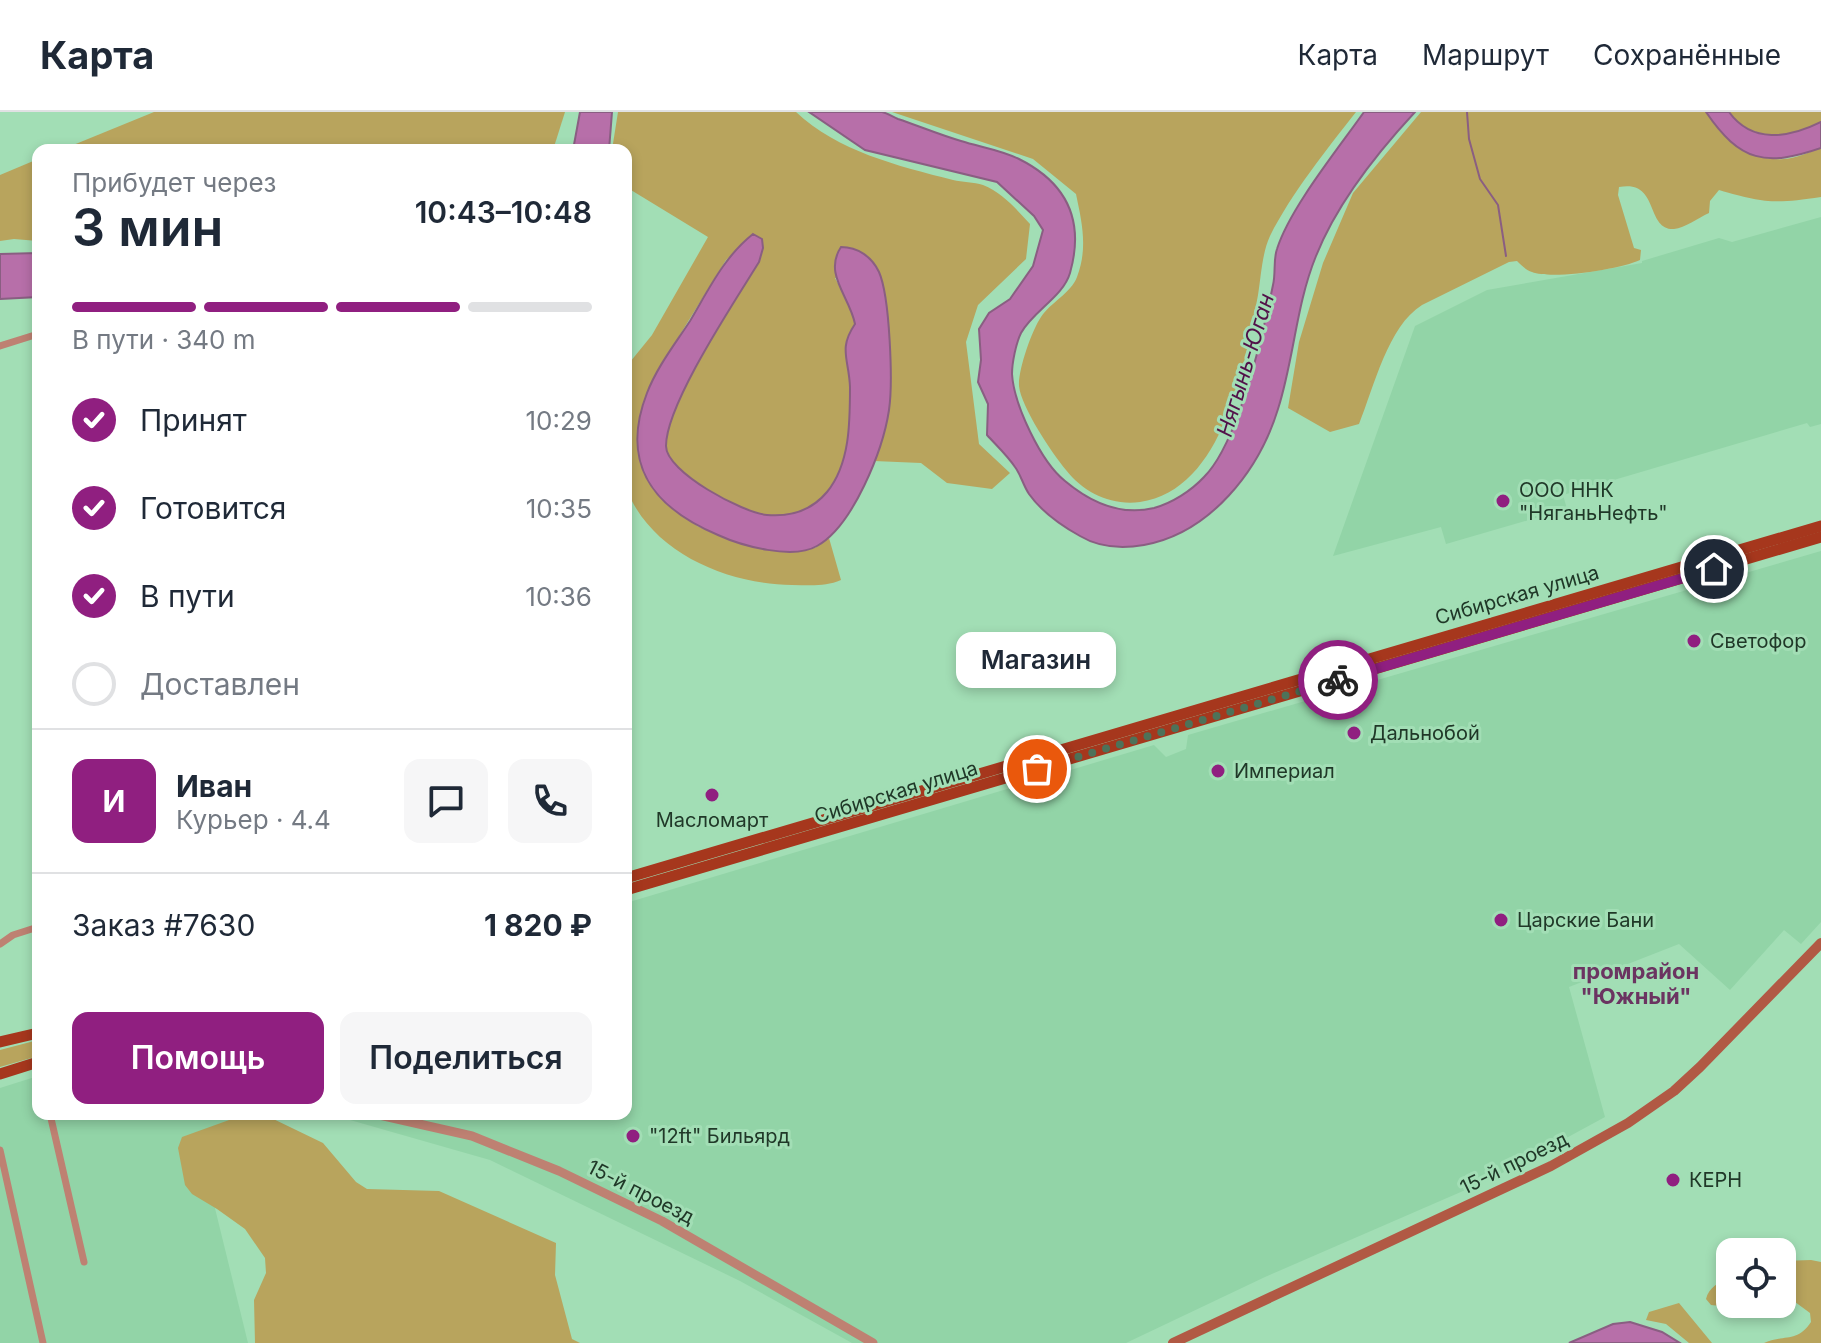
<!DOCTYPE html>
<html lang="ru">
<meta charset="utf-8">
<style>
:root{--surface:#fff;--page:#f6f6f7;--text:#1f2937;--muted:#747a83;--line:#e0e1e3;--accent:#901f80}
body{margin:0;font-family:Inter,sans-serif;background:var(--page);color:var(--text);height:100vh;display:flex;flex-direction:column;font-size:30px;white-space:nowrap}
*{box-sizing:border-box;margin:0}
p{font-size:26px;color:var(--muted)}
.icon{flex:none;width:44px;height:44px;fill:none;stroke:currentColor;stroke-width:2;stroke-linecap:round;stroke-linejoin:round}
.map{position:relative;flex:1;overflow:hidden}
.sheet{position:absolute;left:32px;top:32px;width:600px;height:976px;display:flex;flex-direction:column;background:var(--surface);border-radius:16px;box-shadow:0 4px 12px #0003}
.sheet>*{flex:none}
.controls{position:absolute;left:1716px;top:1126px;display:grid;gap:16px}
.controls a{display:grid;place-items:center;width:80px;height:80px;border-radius:16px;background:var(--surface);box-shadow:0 4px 12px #0003;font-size:40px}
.pin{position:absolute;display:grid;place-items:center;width:68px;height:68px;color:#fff;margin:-34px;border:4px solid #fff;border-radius:50%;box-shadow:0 2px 8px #0007}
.courier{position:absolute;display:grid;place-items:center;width:80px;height:80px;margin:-40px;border:6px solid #901f80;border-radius:50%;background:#fff;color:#222;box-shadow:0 2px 10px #0007}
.bubble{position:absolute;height:56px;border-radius:16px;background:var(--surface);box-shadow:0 4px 12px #0003;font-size:26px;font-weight:600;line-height:56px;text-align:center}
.overview em{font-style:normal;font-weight:600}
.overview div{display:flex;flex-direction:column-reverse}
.overview{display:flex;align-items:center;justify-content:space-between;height:136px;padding:0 40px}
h1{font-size:52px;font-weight:600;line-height:60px}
.bar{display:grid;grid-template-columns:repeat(4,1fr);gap:12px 8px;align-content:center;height:96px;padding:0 40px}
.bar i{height:10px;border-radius:6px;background:var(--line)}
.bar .selected{background:var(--accent)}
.bar p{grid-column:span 4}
.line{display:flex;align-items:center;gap:20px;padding:0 40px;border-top:2px solid var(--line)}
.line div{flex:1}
.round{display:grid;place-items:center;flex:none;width:84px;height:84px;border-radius:16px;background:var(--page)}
ol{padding:0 40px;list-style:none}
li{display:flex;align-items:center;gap:24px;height:88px}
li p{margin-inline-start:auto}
li .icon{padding:8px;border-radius:50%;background:var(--accent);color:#fff;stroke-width:4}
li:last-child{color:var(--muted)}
li i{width:44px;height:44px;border:4px solid var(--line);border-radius:50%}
.button{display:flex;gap:16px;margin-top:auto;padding:16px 40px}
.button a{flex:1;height:92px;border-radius:16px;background:var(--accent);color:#fff;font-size:32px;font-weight:600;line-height:92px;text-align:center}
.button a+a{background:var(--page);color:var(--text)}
header{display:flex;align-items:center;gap:48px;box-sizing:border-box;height:112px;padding:0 40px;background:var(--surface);border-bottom:2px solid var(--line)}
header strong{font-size:38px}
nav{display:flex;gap:44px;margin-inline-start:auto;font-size:28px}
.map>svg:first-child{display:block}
.built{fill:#92d4a7}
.green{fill:#b8a45d}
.water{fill:#b76fa9;stroke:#8a5e82;stroke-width:2}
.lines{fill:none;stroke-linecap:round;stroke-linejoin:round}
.stream{stroke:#8a5e82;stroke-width:2}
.minor{stroke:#be8172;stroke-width:7}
.tertiary{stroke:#be8172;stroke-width:9}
.secondary{stroke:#b15944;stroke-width:10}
.primary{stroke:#a6371d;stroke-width:11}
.done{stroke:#4e7259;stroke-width:8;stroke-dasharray:0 14.4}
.route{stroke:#901f80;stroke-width:10}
.poi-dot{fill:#901f80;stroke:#a2deb5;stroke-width:3}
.labels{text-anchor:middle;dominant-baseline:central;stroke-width:6;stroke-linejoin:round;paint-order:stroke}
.poi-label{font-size:20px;fill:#203828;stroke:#a2deb5;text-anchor:start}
.street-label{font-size:20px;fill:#203828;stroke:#a2deb5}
.water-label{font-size:22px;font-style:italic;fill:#521149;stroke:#a2deb5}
.neighbourhood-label{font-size:22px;font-weight:bold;fill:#6b3461;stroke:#a2deb5}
</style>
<header>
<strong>Карта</strong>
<nav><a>Карта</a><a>Маршрут</a><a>Сохранённые</a></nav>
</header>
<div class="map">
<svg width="1821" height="1231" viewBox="0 0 1821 1231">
<rect width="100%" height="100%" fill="#a2deb5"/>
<!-- built -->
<g class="built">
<polygon points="1821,105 1821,312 1810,315 1807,311 1563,383 1567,397 1446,432 1441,415 1333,444 1415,214 1487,178 1642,151 1642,149 1719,126 1732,130"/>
<polygon points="1821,439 1821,810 1801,832 1784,818 1730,878 1679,832 1569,875 1605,1005 1493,1066 1265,1165 1126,1231 852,1231 740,1169 490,1048 329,1002 626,1002 626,791 1154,633 1166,645 1186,637 1188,623"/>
<polygon points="38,964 38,1002 285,1002 199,1031 248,1231 0,1231 0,976"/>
</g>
<!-- green -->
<g class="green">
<polygon points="154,0 565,0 553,38 61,38"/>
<path d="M 618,0 L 796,0 C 837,39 898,54 953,68 C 962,70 974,70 983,73 C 1003,81 1016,97 1030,112 L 1026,147 L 978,193 L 966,230 L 979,332 L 1010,361 L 992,377 L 947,371 L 921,351 L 874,349 C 897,287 893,224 879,161 L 835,166 L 852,197 L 855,212 C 839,232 849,251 850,275 C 850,310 850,352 827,380 C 812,398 791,405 767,403 C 743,401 666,360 666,334 C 667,292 735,190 759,150 L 748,126 L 740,136 L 726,148 L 660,255 L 640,303 L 697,414 L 727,427 L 774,439 L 815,436 L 829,426 L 841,468 C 825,475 810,473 792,473 C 727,472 651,441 626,376 L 626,255 L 652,223 L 708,125 L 626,75 L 626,38 L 612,38 Z"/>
<path d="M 892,0 L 1356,0 C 1327,37 1291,82 1270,124 C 1262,141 1261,165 1258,183 C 1245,252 1224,378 1140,390 C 1111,394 1083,380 1066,358 C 1052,341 1021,295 1019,274 C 1018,258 1032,218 1041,205 C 1050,191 1071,181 1077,165 C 1088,136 1082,111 1076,82 L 1033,47 Z"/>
<path d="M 1421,0 L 1706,0 C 1723,25 1752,50 1784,47 C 1797,46 1809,40 1821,36 L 1821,85 C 1775,92 1763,91 1719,78 L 1710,89 L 1709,101 C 1698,106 1685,116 1674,117 C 1645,118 1660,67 1619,75 L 1618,83 L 1634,136 L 1641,138 L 1640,148 C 1621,157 1552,168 1532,160 C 1526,158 1521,153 1517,149 L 1509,150 L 1422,193 C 1388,214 1374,275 1359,312 L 1330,320 L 1288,296 L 1299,230 L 1323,151 L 1353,81 Z"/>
<path d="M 1729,0 L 1821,0 L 1821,10 C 1789,26 1752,31 1729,0 Z"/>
<polygon points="38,47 38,129 14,127 0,129 0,63"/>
<polygon points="38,928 38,944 0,955 0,938"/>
<polygon points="263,1002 323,1031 356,1070 367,1077 439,1079 556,1131 555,1163 572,1227 580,1231 255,1231 254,1188 266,1161 265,1146 245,1117 217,1097 192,1082 185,1073 178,1036 182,1025 243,1003"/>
<path d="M 1811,1148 L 1821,1150 L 1821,1231 L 1764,1231 C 1785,1222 1797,1231 1811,1210 L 1810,1201 L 1791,1187 L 1782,1189 L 1782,1149 Z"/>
<path d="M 1730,1166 L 1730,1192 L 1773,1192 L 1749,1197 L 1711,1193 L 1706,1187 C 1709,1175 1719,1170 1730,1166 Z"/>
<polygon points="1679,1191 1712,1231 1689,1231 1666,1212 1646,1208 1649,1200"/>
</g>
<!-- water -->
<g class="water">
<polygon points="580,0 612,0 609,38 573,38"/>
<path d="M 809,0 C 832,0 859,0 882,0 C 887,1 893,5 898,7 C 919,14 940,23 961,29 C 980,35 1001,38 1019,47 C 1067,71 1085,108 1070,161 C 1063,185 1033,199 1021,221 C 1016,231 1012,251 1012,262 C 1014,293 1041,350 1065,369 C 1090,390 1121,404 1154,396 C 1172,391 1191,379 1204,365 C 1238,331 1263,221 1273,173 C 1276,161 1273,148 1277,137 C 1290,96 1338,37 1364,0 L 1415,0 C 1376,42 1337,91 1316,144 C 1296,193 1294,247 1278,297 C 1259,359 1210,421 1144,433 C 1121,437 1100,436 1080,424 C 1062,414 1041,399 1029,382 C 1023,373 1021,363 1015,355 C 1007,343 996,333 987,323 L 988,292 L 978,270 L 981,248 L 979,217 L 989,201 L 1010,187 L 1033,154 L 1043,118 L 1034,104 L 997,70 L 865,38 Z"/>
<path d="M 1706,0 L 1729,0 C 1752,32 1789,26 1821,10 L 1821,36 C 1766,55 1740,50 1706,0 Z"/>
<path d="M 753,122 L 762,127 L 763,136 L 759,150 C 735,189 666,292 666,334 C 666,360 743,401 767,403 C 791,405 812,398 827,380 C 850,352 850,310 850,275 C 849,247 838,237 855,212 C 850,185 823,162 841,135 C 858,135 872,145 879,160 C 890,185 893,271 889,298 C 883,338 853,414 817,434 C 793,448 742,434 718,423 C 654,396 619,353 647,281 C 657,255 675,232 690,209 C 709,177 724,145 753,122 Z"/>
<polygon points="38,141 38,185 0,187 0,142"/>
<polygon points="1630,1210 1662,1220 1680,1231 1569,1231 1613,1212"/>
</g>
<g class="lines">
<!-- stream -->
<polyline class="stream" points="1467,0 1469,27 1480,67 1498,93 1506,144"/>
<!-- minor -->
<g class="minor">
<polyline points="0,234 38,222"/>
<polyline points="0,832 13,823 38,815"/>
<polyline points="50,1002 84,1150"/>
<polyline points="0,1038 43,1231"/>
</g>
<!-- tertiary -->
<polyline class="tertiary" points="375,1002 472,1024 559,1059 662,1109 873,1231"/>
<!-- secondary -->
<polyline class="secondary" points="1173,1231 1551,1054 1628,1011 1674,979 1700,955 1821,831"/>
<!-- primary -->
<g class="primary">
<polyline points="626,766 1821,414"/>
<polyline points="626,778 1821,425"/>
<polyline points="0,930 38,921"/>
<polyline points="0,962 38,950"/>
</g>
</g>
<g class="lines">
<!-- done -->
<polyline class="done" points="1037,657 1338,568"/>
<!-- route -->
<polyline class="route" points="1338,568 1714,457"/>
</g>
<!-- markers -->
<g class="poi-dot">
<circle cx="1503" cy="389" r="8"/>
<circle cx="1694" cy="529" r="8"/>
<circle cx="1354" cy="621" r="8"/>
<circle cx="1218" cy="659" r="8"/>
<circle cx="712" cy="683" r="8"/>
<circle cx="1501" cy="808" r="8"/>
<circle cx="633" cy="1024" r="8"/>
<circle cx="1673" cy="1068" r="8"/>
</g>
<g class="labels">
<!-- poi labels -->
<g class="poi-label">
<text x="1519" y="378">ООО ННК<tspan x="1519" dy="23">"НяганьНефть"</tspan></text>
<text x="1710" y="529">Светофор</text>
<text x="1370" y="621">Дальнобой</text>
<text x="1234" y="659">Империал</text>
<text x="712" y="708" text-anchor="middle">Масломарт</text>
<text x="1517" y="808">Царские Бани</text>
<text x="649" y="1024">"12ft" Бильярд</text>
<text x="1689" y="1068">КЕРН</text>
</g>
<!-- street labels -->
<g class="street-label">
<text transform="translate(1517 483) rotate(-16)">Сибирская улица</text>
<text transform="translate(896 680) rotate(-17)">Сибирская улица</text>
<text transform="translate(1514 1051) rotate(-26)">15-й проезд</text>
<text transform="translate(641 1080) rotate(27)">15-й проезд</text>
</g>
<!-- water labels -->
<g class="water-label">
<text transform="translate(1245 253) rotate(-73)">Нягынь-Юган</text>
</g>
<!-- neighbourhood labels -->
<g class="neighbourhood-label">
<text x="1636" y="859">промрайон<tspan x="1636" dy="25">"Южный"</tspan></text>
</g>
</g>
</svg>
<div class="controls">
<a><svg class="icon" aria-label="locate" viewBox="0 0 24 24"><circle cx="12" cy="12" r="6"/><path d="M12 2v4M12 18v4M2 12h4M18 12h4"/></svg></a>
</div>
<div class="pin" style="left:1037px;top:657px;background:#ea580c"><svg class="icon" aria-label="bag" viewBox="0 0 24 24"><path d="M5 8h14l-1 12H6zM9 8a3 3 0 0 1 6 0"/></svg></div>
<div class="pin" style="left:1714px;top:457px;background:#1f2937"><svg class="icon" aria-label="home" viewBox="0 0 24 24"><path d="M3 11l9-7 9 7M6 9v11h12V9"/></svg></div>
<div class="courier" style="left:1338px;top:568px"><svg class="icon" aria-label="bike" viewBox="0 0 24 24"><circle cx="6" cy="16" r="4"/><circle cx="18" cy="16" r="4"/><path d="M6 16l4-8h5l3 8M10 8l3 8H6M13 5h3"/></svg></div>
<div class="bubble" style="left:956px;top:520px;width:160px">Магазин</div>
<section class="sheet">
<div class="overview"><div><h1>3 мин</h1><p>Прибудет через</p></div><em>10:43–10:48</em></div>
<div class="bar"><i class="selected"></i><i class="selected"></i><i class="selected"></i><i></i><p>В пути · 340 m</p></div>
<ol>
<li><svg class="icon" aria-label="check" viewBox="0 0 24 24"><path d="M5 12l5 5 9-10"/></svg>Принят<p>10:29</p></li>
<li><svg class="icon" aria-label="check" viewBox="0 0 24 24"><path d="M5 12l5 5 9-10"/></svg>Готовится<p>10:35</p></li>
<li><svg class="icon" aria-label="check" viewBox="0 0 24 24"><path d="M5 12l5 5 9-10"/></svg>В пути<p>10:36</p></li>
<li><i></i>Доставлен</li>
</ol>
<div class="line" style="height:144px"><b class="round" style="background:var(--accent);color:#fff">И</b><div><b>Иван</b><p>Курьер · 4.4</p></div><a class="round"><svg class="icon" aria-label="chat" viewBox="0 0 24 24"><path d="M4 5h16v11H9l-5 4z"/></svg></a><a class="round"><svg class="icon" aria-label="phone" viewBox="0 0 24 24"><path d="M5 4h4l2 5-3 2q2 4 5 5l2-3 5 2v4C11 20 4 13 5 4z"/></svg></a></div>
<div class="line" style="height:104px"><div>Заказ #7630</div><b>1 820 ₽</b></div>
<div class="button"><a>Помощь</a><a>Поделиться</a></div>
</section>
</div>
